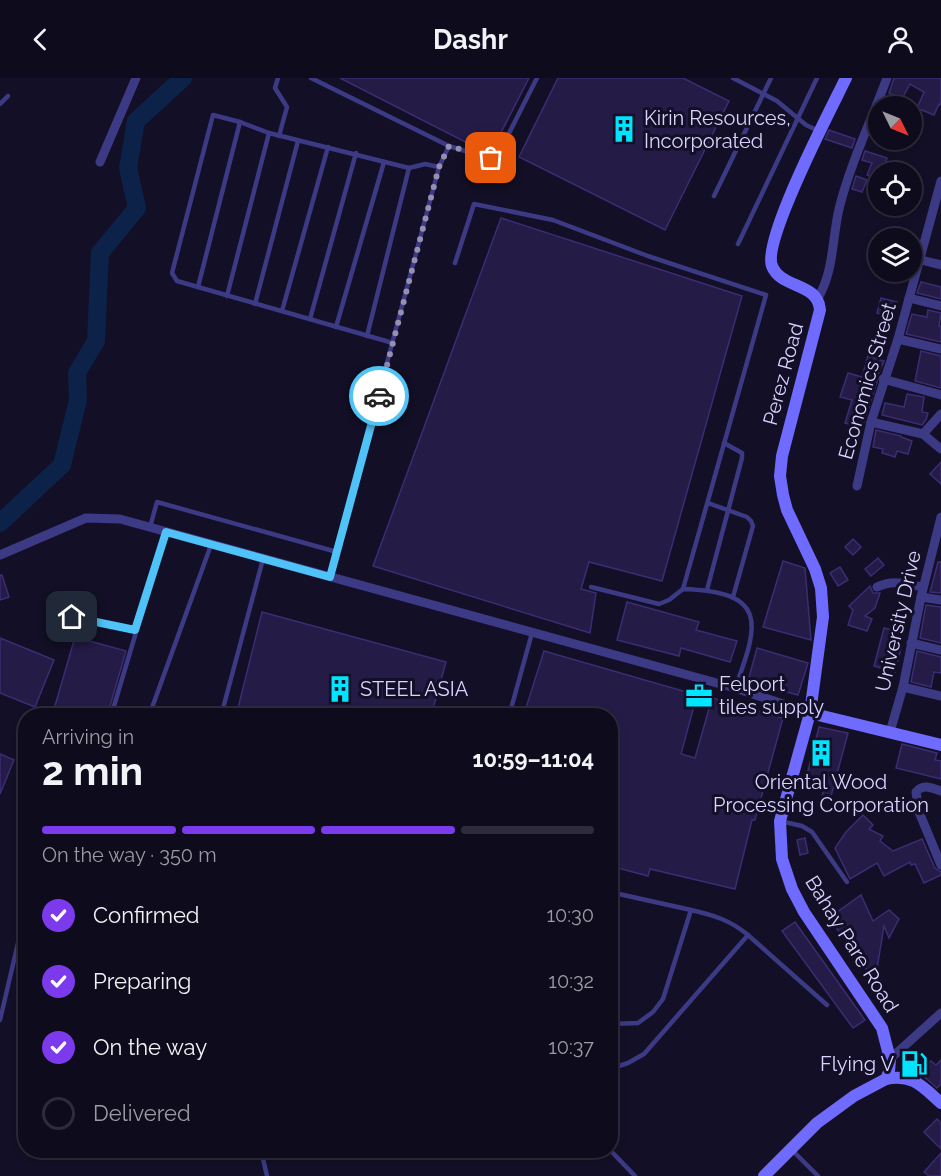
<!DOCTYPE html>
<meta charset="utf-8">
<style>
:root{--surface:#0e0b1c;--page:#1c1929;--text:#f1f3f6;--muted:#9b9ba3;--line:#2e2b3b;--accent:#7c3aed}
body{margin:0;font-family:Raleway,sans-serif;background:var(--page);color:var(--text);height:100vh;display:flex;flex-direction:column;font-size:22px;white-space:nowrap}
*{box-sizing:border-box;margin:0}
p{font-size:20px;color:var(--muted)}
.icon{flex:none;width:33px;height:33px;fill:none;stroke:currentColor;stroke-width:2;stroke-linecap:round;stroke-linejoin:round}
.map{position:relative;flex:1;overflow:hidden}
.side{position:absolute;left:18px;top:630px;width:600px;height:450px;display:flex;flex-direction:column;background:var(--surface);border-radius:24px;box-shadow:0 3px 9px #0003,0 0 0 2px var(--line)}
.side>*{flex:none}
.needle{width:39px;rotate:133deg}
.buttons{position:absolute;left:868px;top:18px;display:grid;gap:12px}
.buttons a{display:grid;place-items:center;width:54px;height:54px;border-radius:50%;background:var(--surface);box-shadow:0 3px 9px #0003,0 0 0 2px var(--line);font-size:30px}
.pin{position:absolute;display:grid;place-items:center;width:51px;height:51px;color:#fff;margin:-26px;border-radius:12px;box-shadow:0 3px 9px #0006}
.courier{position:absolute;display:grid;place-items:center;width:60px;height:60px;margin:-30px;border:4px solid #4fc3f7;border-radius:50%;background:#fff;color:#222;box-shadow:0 2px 8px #0007}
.overview em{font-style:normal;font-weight:700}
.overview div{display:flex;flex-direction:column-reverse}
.overview{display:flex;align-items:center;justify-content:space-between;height:102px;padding:0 24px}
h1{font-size:39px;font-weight:700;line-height:45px}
.bar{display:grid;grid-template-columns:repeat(4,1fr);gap:9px 6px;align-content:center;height:72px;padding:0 24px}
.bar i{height:8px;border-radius:4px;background:var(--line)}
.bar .current{background:var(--accent)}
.bar p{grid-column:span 4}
ol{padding:0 24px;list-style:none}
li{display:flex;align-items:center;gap:18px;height:66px}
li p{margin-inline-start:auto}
li .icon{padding:6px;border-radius:50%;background:var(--accent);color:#fff;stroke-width:4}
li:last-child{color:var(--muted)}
li i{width:33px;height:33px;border:3px solid var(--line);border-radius:50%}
header{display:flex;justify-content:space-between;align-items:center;height:78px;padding:0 24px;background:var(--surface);font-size:27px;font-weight:700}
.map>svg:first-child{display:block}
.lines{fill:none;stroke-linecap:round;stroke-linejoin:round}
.river{stroke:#0c2248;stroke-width:18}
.building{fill:#241b47;stroke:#3b2d73;stroke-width:1.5}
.lane{stroke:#3d3a85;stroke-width:4.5}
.street{stroke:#3d3a85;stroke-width:9}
.secondary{stroke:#6f6bff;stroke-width:12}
.done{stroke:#948fb3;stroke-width:6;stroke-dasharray:0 10.8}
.route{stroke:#4fc3f7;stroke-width:8}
.labels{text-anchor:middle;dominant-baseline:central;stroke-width:6;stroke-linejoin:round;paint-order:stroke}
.poi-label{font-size:20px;fill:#d9d4ff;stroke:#130f26;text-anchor:start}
.street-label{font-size:20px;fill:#d9d4ff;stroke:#130f26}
</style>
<header><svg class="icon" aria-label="back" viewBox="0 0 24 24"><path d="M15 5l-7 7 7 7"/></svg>Dashr<svg class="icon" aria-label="person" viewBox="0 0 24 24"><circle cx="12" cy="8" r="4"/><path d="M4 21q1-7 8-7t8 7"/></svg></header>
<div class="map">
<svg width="941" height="1098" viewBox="0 0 941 1098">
<rect width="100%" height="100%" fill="#130f26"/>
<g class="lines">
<!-- river -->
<polyline class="river" points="0,445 62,387 78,322 77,295 96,263 100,175 137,130 128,90 136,43 183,0"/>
</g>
<!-- building -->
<g class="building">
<polygon points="340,0 529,0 491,74 485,74"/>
<polygon points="558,0 683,0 729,23 665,152 519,79"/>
<polygon points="894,0 941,0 941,27 939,26 934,37 917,30 924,14 910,6 902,21 889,15"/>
<polygon points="829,52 855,61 852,70 825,61"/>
<polygon points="865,73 887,80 883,94 879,94 879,101 867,97 872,85 862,82"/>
<polygon points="856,98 867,102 862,114 852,111"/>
<polygon points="501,140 742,218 662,503 589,484 581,511 596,515 590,555 373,488"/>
<polygon points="921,204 941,209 941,221 917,215"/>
<polygon points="881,220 897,224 892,240 877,235"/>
<polygon points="928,232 941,235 939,248 941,248 941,264 906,256 912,236 927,239"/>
<polygon points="921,273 941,278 941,310 915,303"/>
<polygon points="868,278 884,283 877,299 877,304 862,350 845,345 852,322 840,319 848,295 862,299"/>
<polygon points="907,316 924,319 922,334 928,335 926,342 922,347 882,337 885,325 904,329"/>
<polygon points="876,352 901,358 901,359 912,363 908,376 897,373 895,379 882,375 883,371 873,369"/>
<polygon points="941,384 941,406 930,396"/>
<polygon points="853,461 861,469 853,477 845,469"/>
<polygon points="878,480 884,487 871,498 865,491"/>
<polygon points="783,483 805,490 811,562 763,549"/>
<polygon points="938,484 941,484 941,515 930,514"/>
<polygon points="840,489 848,502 838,508 830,495"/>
<polygon points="0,497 2,497 9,519 0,522"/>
<polygon points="870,508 873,515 880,515 875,530 865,538 872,541 867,553 848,547 853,532 849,528"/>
<polygon points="627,524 699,544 696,552 737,563 730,584 681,570 679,578 617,562"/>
<polygon points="926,527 941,529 941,565 920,560"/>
<polygon points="262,534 446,584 431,638 236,638"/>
<polygon points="884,550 900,554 897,566 902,567 895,594 874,588"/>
<polygon points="75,559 126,573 107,638 52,638"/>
<polygon points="0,560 54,582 35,629 0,615"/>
<polygon points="757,570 808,585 798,617 748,603"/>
<polygon points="544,573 697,617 681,676 695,680 712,620 783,640 755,742 752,742 735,811 650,791 648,798 610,788 610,647 613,638 530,638 524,636"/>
<polygon points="917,573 941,579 941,595 934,594 931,609 911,604"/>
<polygon points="819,649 848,655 830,722 822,719 824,709 805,705"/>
<polygon points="902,666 937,675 935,682 941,683 941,701 896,690"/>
<polygon points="0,676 14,682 0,716"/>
<polygon points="863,737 873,747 869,751 883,758 880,763 893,773 922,761 935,790 941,794 941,797 924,805 915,786 911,787 910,784 884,798 877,785 850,801 835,770 846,754"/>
<polygon points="805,760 808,775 800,777 797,762"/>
<polygon points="861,817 873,843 889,832 899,841 889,860 884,848 875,903 829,840"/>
<polygon points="795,844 865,942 853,950 782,853"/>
<polygon points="941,982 941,1006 937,1010 920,995 931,983 936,987"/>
<polygon points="937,1041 941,1045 941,1071 924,1054"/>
<polygon points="941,1075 941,1098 929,1098 924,1094"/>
</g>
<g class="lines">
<!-- lane -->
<g class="lane">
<polyline points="278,0 275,10 287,29 279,58"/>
<polyline points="311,0 449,68"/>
<polyline points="733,0 777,23 806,47 819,53"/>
<polyline points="0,26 8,18"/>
<polyline points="714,118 771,0"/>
<polyline points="738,166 817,0"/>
<polyline points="455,185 474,126 553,142 648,178 766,217 683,511"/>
<polyline points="198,209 240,44"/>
<polyline points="227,218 269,55"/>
<polyline points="255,226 298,63"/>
<polyline points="282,233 328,69"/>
<polyline points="310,241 356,75"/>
<polyline points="336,249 384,84"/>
<polyline points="367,258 409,90"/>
<polyline points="393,265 177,203 172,195 213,37 240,44 269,55 409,90 425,86 439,89"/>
<polyline points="708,425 747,439 751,443 753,448 733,519"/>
<polyline points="150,449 157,424 337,474"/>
<polyline points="330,499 439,89 449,68 485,79 498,77 537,0"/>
<path d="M 591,509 L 659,526 L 669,522 L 683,511 C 767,514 760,544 735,610"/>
<polyline points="707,512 742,380 742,375 724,365"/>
<polyline points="72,539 135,552"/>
<polyline points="111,638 166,454"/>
<polyline points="149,638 211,467"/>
<polyline points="221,638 263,481"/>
<polyline points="509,638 532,555"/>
<polyline points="780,743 802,748 812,754 847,804"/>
<polyline points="610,814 691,832 663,921 653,934 638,945 610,946"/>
<polyline points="748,857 827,927"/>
<polyline points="0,942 26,831"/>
<path d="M 610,991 L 628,985 L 644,976 L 748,857 C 730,842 713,837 691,832"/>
<polyline points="261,1072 267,1098"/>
<polyline points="610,1072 635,1098"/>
<polyline points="792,1072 818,1098"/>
</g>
<!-- street -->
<g class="street">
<polyline points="100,84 136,0"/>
<polyline points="921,182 941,187"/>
<path d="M 818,220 C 834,193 832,161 839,131 C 850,86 871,43 887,0"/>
<polyline points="909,220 941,228"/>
<polyline points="898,261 941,271"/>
<polyline points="883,301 941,317"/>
<polyline points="871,344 923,356 941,371"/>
<polyline points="923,356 941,336"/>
<polyline points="857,408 871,344 898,261 941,103"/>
<polyline points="0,477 86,440 120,441 735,610 810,635"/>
<path d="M 877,509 C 893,501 906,506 923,509"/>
<polyline points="921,519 941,522"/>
<polyline points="911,565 941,572"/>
<polyline points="903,609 941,618"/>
<polyline points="890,654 903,609 921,519 941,439"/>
<path d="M 941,713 C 932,710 923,705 916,714 L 919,734 L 941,787"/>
<polyline points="890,981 941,935"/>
</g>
<!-- secondary -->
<g class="secondary">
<polyline points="810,635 941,667"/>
<path d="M 886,1001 C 912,995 923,1009 941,1025"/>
<path d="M 764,1098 L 817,1045 L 854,1018 L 886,1001 L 889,994 L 890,981 L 882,950 L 804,834 L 792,811 L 782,781 L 780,743 L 810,635 L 823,539 L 821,510 L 815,491 L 787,432 L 783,417 L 780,398 L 782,378 L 820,232 C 818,204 781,211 772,188 C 762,162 831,31 846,0"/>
</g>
</g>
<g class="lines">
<!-- done -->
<polyline class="done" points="379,318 439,89 449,68 491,80"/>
<!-- route -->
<polyline class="route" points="72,539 135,552 166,454 330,499 379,318"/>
</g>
<!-- icons -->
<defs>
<symbol id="building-bare" viewBox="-9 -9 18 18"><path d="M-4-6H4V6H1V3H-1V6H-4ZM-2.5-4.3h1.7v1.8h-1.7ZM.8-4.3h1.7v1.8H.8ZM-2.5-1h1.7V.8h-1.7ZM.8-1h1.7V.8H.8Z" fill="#00e5ff" stroke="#130f26" stroke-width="2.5" paint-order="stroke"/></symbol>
<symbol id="office-bare" viewBox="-9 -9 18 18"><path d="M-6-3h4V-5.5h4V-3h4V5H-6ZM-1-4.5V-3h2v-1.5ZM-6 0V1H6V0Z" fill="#00e5ff" stroke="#130f26" stroke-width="2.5" paint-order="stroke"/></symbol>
<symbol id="fuel-bare" viewBox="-9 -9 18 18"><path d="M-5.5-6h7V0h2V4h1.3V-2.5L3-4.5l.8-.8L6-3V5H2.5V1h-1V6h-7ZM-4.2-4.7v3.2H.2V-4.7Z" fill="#00e5ff" stroke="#130f26" stroke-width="2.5" paint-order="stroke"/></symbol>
</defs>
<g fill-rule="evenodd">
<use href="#building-bare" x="605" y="32" width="38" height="38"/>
<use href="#building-bare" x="321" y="592" width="38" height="38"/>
<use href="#office-bare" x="680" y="599" width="38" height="38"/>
<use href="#building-bare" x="802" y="656" width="38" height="38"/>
<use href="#fuel-bare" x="895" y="967" width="38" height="38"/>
</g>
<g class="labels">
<!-- poi labels -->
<g class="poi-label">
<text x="644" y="40">Kirin Resources,<tspan x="644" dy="23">Incorporated</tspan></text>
<text x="719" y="606">Felport<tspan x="719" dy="23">tiles supply</tspan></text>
<text x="360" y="611">STEEL ASIA</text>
<text x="821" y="704" text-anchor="middle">Oriental Wood<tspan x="821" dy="23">Processing Corporation</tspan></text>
<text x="894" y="986" text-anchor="end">Flying V</text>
</g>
<!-- street labels -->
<g class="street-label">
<text transform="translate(783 296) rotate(-75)">Perez Road</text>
<text transform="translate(867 303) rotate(-74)">Economics Street</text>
<text transform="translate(898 543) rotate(-77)">University Drive</text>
<text transform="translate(852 866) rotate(58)">Bahay Pare Road</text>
</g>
</g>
</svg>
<div class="buttons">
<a><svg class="needle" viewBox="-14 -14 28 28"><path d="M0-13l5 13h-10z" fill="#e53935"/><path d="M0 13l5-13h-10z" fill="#9b9ba3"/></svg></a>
<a><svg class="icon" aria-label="locate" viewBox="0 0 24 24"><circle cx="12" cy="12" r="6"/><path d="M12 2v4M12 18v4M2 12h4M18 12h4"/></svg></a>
<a><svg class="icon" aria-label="layers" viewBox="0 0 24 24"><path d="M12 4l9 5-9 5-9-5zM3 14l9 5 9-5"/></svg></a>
</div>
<div class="pin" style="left:491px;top:80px;background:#ea580c"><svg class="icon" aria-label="bag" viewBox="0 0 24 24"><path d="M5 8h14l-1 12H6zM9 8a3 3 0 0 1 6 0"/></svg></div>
<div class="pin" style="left:72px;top:539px;background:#1f2937"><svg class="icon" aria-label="home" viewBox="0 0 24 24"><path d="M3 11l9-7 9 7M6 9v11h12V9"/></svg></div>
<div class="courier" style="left:379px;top:318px"><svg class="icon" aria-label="car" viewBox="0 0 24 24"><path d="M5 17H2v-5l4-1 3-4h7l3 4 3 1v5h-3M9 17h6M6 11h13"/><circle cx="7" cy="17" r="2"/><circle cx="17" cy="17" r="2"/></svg></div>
<section class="side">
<div class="overview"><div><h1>2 min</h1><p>Arriving in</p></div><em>10:59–11:04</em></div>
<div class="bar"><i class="current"></i><i class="current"></i><i class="current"></i><i></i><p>On the way · 350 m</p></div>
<ol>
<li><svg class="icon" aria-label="check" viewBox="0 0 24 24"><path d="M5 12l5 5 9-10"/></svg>Confirmed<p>10:30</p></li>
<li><svg class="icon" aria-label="check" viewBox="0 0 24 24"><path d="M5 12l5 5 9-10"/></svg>Preparing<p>10:32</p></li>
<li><svg class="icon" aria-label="check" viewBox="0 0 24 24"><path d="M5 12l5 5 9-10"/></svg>On the way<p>10:37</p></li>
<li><i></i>Delivered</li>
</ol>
</section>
</div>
